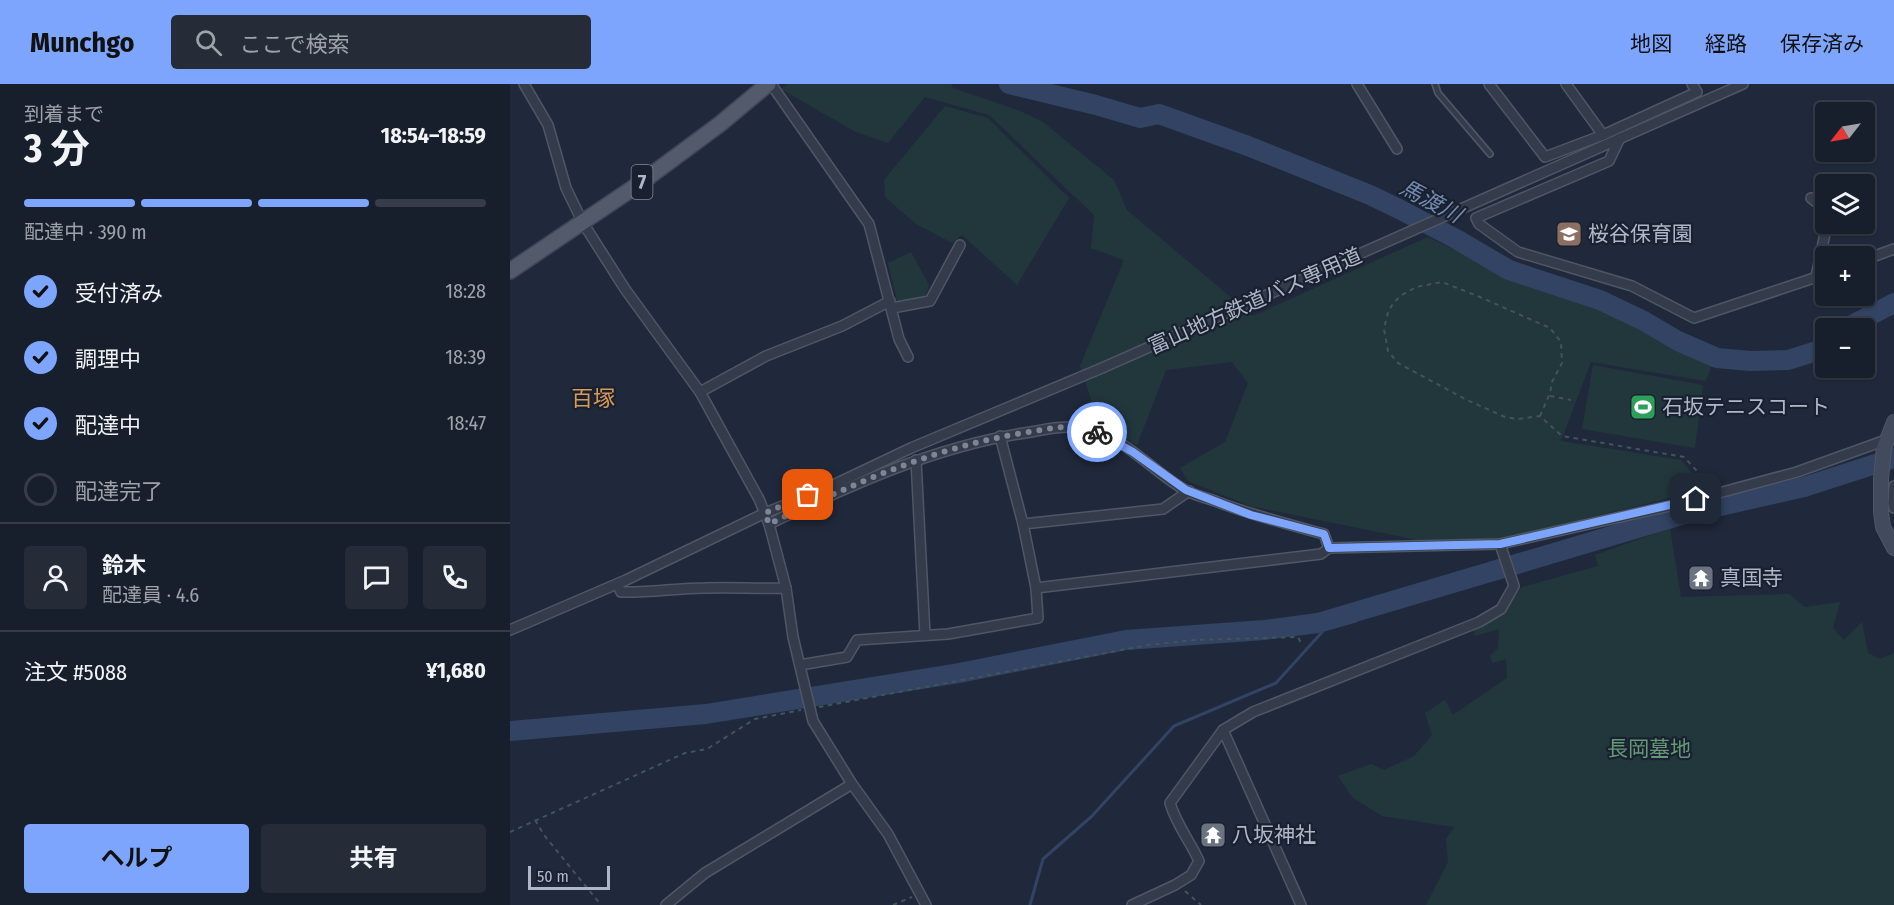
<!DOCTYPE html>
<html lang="ja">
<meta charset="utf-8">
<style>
:root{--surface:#181f2c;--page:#252c38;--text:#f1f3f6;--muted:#9fa2a9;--line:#363d48;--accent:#7da5fe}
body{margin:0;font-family:"Fira Sans Condensed","Noto Sans JP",sans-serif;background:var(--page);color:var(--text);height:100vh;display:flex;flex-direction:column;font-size:22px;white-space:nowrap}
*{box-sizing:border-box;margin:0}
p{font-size:20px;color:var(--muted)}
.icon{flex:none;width:33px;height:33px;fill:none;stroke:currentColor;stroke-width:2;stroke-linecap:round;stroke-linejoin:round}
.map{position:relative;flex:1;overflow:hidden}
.side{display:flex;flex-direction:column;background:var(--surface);width:510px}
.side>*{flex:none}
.needle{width:39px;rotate:239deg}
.tools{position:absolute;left:1305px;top:18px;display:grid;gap:12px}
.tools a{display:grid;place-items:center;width:60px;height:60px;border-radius:6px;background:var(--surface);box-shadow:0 2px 4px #0004,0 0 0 2px var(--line);font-size:30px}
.scale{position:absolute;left:18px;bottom:15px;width:82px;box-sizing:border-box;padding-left:6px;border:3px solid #afb6c7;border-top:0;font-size:16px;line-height:21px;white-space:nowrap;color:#afb6c7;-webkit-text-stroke:4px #192130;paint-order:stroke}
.pin{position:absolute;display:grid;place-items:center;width:51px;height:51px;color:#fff;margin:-26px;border-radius:12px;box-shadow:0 3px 9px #0006}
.courier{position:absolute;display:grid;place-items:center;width:60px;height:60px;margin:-30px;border:4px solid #7da5fe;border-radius:50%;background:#fff;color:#222;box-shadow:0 2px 8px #0007}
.headline em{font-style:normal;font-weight:700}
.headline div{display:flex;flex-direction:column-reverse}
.headline{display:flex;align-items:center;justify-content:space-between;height:102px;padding:0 24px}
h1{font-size:39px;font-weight:700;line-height:45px}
.bar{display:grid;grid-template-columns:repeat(4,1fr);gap:9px 6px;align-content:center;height:72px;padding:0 24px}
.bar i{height:8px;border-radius:4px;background:var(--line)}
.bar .selected{background:var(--accent)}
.bar p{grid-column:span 4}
.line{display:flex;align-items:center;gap:15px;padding:0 24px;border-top:2px solid var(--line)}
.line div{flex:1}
.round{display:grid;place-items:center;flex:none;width:63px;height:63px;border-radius:6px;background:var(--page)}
ol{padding:0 24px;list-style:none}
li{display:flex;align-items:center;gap:18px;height:66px}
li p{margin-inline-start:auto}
li .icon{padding:6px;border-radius:50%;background:var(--accent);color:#111;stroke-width:4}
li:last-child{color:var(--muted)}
li i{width:33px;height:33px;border:3px solid var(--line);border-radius:50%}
.cta{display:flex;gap:12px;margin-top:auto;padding:12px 24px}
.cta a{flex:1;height:69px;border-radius:6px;background:var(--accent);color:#111;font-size:24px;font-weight:700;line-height:69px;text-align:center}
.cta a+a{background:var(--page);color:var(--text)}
header{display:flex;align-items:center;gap:36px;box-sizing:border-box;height:84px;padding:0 30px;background:var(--accent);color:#111}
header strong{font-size:28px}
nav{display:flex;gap:33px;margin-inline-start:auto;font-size:21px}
.search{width:420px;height:54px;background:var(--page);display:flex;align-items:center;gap:15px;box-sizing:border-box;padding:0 21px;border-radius:6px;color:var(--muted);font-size:22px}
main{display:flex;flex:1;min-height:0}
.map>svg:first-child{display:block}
.green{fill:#22373c}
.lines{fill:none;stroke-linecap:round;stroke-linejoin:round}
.stream{stroke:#324363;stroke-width:3}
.river{stroke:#324363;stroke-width:20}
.lane-casing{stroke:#4f5666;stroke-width:8}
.street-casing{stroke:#4f5666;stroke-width:12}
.secondary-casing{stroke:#4f5666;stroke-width:16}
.primary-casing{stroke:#3d4554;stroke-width:18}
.path{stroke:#405459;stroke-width:2;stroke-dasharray:4.5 4.5;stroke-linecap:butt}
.lane{stroke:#343c4b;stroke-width:4.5}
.street{stroke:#343c4b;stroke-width:9}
.secondary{stroke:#424a5e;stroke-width:14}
.primary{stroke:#525a6b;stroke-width:15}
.done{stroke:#7d8596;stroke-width:6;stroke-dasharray:0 10.8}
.route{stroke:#7da5fe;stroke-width:8}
.labels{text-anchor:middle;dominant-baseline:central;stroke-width:4.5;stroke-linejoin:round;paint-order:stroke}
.shield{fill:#192130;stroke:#82899a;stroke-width:1.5}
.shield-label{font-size:20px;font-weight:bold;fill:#afb6c7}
.poi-label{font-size:21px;fill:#afb6c7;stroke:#192130;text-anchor:start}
.street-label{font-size:21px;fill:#afb6c7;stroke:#192130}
.park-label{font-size:21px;fill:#659975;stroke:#192130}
.water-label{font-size:22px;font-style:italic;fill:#748ab1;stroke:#192130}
.neighbourhood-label{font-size:22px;fill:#da9a57;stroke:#192130}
</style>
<header>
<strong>Munchgo</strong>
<div class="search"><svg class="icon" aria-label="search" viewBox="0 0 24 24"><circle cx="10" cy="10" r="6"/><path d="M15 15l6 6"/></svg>ここで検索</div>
<nav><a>地図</a><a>経路</a><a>保存済み</a></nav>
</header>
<main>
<section class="side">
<div class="headline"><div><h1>3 分</h1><p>到着まで</p></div><em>18:54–18:59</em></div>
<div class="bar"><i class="selected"></i><i class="selected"></i><i class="selected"></i><i></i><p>配達中 · 390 m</p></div>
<ol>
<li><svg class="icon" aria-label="check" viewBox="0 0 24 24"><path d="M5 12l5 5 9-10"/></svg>受付済み<p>18:28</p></li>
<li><svg class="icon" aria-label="check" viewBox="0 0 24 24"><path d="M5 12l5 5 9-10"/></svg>調理中<p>18:39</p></li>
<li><svg class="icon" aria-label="check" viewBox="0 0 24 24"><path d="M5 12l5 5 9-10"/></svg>配達中<p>18:47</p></li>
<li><i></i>配達完了</li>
</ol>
<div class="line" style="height:108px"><a class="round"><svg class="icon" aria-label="person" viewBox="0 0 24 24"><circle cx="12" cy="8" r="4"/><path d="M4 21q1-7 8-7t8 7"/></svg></a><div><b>鈴木</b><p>配達員 · 4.6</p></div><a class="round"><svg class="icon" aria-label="chat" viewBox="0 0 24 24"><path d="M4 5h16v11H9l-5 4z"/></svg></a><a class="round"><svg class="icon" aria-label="phone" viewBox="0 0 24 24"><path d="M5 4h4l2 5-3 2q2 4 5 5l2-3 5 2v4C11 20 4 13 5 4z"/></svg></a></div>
<div class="line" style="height:78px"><div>注文 #5088</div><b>¥1,680</b></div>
<div class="cta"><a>ヘルプ</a><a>共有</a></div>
</section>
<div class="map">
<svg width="1384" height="821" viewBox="0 0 1384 821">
<rect width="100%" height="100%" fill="#20293b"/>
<!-- green -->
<g class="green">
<polygon points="278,0 441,0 443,4 510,27 533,38 604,96 617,126 743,232 918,153 1000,193 1080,217 1203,278 1196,297 1081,278 1051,357 1171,376 1196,405 992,455 907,456 740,422 678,397 670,384 715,358 738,299 722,278 656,286 627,361 589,339 570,282 614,176 581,164 584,131 479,31 415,13 378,59 344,47 271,5"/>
<polygon points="435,22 478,34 559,114 507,201 452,151 442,159 406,140 375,113 374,96"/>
<polygon points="401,168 419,201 415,213 388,220 378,179"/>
<polygon points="1083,281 1193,301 1185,364 1072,345"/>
<polygon points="1160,444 1171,513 1279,510 1295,523 1330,518 1323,544 1334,556 1352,538 1358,569 1370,575 1384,569 1384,821 916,821 938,778 936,755 944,743 872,732 842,713 828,692 861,680 874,686 904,672 922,651 915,629 935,616 943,631 997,594 996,575 982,579 980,572 988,564 989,545 965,552 964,544 996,526 1002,515 1012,503 1088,482 1085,471"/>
</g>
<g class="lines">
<!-- stream -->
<polyline class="stream" points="520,821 533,775 582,732 664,642 766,599 814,546 846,537 844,527"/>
<!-- river -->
<g class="river">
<polyline points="499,0 586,21 630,34 649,30 738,62 860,111 889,125 946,155 999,186 1090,216 1134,237 1168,257 1207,274 1240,277 1278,276 1316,264"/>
<polyline points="1336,244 1384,219"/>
<polyline points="0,647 196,630 449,589 616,556 754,546 808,539 1175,430 1294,403 1384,374"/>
</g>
<defs>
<polyline id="lane" points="925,0 928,9 980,70"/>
<g id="street">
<polyline points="14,0 38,41 56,104 73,139 115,205 190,308 249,415 259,440 276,504 283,553 303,637 342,700 378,750 416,821"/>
<polyline points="261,0 359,140 389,255 398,273"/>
<polyline points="847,0 887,65"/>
<polyline points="979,0 1035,73 1093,51 1187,8 1182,0"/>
<polyline points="1056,0 1093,51"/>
<polyline points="1110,54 1099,77 966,134 969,140 1008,168 1122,202 1184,234 1316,190"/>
<polyline points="1301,114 1316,126"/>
<polyline points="1354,176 1384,165"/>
<polyline points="1306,193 1317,140"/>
<polyline points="382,224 420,217 450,161"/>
<polyline points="190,308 256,272 332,242 380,217"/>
<polyline points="490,352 513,440 526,504 811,470 819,464 990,460 1164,421 1287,388 1376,356"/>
<polyline points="406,376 415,551"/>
<polyline points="1384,402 1383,420 1384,424"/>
<path d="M 259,440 C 343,400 428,361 521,348 C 541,344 559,341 579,345 C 614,353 645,389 675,406 C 684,411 696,414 705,417 C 741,431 777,440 814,450 L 819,464"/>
<polyline points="513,440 653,425 679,407"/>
<path d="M 107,500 L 111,508 C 139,509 167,504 195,504 C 222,503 249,505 276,504"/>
<polyline points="0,546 116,496 255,429 319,403 401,364 592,284 1233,0"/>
<polyline points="290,581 337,573 347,556 438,550 528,534 526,504"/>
<polyline points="713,646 791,821"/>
<polyline points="156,821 195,789 342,700"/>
<path d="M 622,821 L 665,801 L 681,791 L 689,777 C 680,757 666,740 660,719 L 713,646 L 743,628 L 969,538 L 991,525 L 1004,502 L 990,460"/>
</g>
<polyline id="secondary" points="1384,338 1374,364 1371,395 1371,428 1373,443 1384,464"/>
<polyline id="primary" points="0,187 129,100 210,40 258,0"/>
</defs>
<!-- lane casing -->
<use href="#lane" class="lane-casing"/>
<!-- street casing -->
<use href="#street" class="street-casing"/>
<!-- secondary casing -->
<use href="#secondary" class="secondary-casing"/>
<!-- primary casing -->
<use href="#primary" class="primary-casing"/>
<!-- path -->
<g class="path">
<polyline points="1040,312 1061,316"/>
<polyline points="1030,332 1040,309 1042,298 1052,279 1051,258 1040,244 970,213 932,198 906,203 892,211 884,218 878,228 874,245 878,267 888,279 957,316 995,333 1008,335 1030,332 1052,352 1174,373 1199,400"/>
<polyline points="309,623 638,561 684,556 788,553 791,559"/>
<polyline points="25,736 34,751 91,821"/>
<polyline points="0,748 175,669 197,665 245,635 291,626"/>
<polyline points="675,807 691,821"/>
<polyline points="383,821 402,813"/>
</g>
<!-- lane -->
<use href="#lane" class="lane"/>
<!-- street -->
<use href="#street" class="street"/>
<!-- secondary -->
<use href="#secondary" class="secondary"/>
<!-- primary -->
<use href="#primary" class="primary"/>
</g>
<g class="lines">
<!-- done -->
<path class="done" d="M 298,411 L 255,429 L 259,440 C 343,400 427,362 519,348 C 542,344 565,339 587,348"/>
<!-- route -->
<polyline class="route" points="587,348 623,368 676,406 741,431 814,450 819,464 990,460 1186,415"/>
</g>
<!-- icons -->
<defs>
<symbol id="school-square" viewBox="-11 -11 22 22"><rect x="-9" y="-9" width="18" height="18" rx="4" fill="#8d6e63" stroke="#192130"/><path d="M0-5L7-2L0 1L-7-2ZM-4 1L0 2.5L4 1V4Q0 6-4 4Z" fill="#fff"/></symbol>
<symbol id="stadium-square" viewBox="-11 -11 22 22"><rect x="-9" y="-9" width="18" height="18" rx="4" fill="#2e9e5b" stroke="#192130"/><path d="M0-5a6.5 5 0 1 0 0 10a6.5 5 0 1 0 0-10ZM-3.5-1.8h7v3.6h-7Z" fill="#fff"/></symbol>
<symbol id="temple-square" viewBox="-11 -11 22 22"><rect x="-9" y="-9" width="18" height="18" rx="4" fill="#6b7280" stroke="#192130"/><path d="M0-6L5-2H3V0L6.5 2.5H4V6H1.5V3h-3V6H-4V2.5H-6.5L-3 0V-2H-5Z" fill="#fff"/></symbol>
</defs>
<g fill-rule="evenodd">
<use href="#school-square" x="1044" y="135" width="30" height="30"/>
<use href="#stadium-square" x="1118" y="308" width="30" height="30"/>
<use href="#temple-square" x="1176" y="479" width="30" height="30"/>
<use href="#temple-square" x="688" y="736" width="30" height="30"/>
</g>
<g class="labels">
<!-- shield labels -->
<rect class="shield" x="121.5" y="81" width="21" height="34" rx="4.5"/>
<g class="shield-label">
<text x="132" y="98">7</text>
</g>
<!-- poi labels -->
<g class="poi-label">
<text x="1078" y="150">桜谷保育園</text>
<text x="1152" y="323">石坂テニスコート</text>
<text x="1210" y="494">真国寺</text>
<text x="722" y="751">八坂神社</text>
</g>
<!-- street labels -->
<g class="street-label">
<text transform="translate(745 217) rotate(-24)">富山地方鉄道バス専用道</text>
</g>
<!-- park labels -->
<g class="park-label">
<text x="1139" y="665">長岡墓地</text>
</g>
<!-- water labels -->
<g class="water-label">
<text transform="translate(921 117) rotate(28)">馬渡川</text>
</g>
<!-- neighbourhood labels -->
<g class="neighbourhood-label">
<text x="83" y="314">百塚</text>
</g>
</g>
</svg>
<div class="tools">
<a><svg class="needle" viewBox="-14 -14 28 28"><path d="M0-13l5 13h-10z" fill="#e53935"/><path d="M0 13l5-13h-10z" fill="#9fa2a9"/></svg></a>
<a><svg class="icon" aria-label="layers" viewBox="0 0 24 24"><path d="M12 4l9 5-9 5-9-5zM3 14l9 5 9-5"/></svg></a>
<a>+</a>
<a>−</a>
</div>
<div class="scale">50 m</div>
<div class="pin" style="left:298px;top:411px;background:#ea580c"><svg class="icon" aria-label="bag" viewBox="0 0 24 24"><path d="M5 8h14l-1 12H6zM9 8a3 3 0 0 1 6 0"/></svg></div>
<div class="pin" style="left:1186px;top:415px;background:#1f2937"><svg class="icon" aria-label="home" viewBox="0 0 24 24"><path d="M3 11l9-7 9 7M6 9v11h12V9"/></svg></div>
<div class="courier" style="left:587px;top:348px"><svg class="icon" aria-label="bike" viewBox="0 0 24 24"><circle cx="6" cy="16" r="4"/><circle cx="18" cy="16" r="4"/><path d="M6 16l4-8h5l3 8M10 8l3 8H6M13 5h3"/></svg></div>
</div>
</main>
